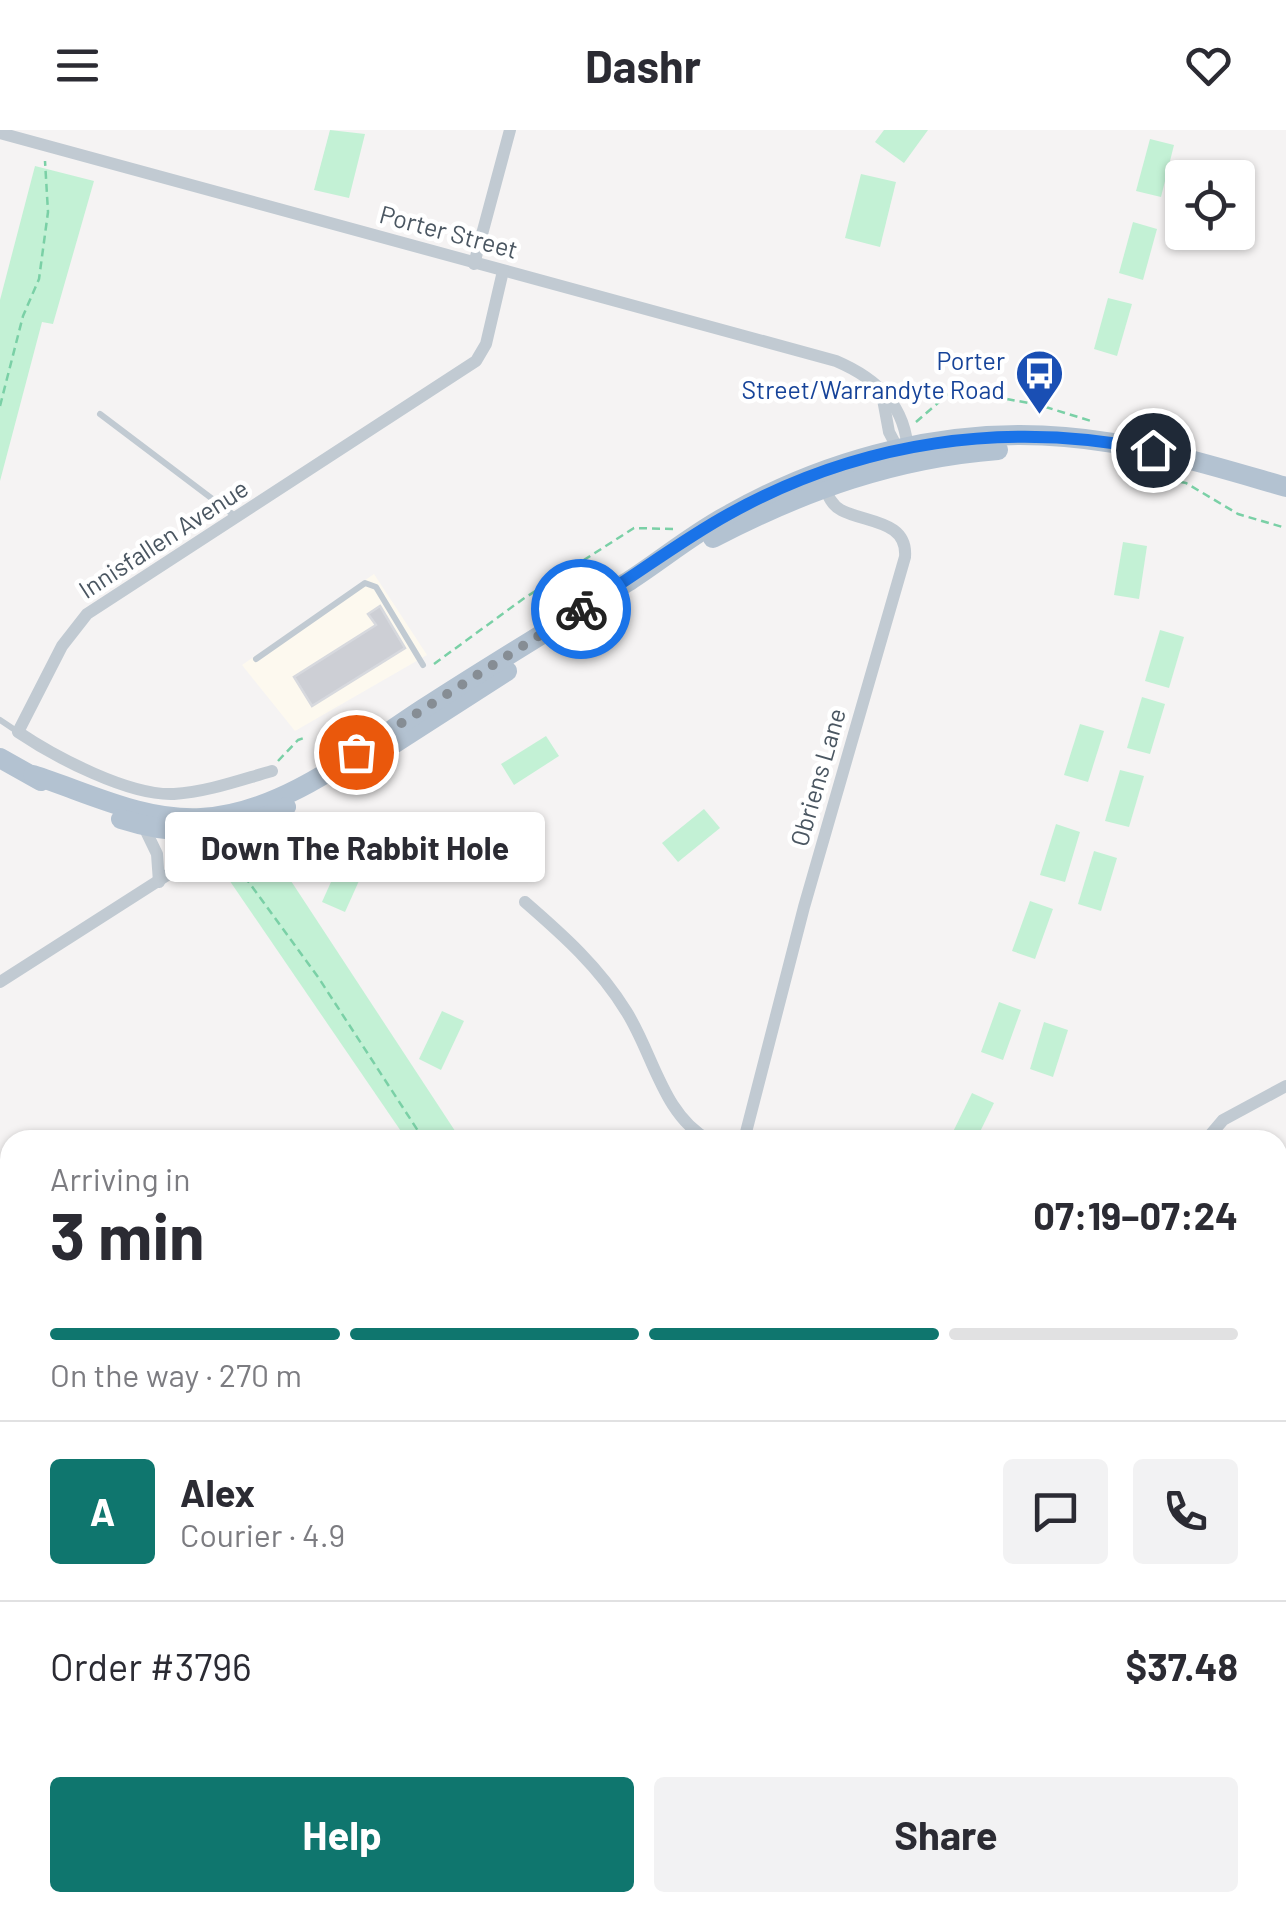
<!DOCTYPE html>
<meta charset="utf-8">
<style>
:root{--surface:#fff;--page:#f2f2f3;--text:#2b2b33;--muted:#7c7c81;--line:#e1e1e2;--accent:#0f766e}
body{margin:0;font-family:Barlow,sans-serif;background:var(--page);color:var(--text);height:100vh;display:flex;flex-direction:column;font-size:38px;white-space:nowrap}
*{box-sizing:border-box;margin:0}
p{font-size:32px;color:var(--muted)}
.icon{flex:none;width:55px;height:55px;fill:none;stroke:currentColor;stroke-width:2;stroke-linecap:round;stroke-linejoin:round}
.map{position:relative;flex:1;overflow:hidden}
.details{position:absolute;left:0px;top:1000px;width:1288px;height:782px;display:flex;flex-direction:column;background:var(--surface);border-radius:30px 30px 0 0;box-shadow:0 2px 8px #0004}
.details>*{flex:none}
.controls{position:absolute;left:1165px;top:30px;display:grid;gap:20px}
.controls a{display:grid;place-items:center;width:90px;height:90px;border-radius:10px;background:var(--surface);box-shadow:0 2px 8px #0004;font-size:50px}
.pin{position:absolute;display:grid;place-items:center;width:85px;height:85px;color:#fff;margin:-42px;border:5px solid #fff;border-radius:50%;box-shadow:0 2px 10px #0007}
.courier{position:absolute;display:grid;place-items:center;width:100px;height:100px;margin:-50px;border:8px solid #1a73e8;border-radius:50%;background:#fff;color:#222;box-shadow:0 2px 12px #0007}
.bubble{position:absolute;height:70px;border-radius:10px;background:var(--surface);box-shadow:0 2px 8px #0004;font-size:32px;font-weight:700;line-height:70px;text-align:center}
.head em{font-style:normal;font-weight:700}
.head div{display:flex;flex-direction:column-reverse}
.head{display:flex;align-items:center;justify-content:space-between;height:170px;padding:0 50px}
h1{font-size:65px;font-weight:700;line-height:75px}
.bar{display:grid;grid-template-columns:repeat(4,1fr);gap:15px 10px;align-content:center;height:120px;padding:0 50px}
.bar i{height:12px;border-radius:8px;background:var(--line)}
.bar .current{background:var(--accent)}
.bar p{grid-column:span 4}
.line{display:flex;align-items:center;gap:25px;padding:0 50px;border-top:2px solid var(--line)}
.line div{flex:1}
.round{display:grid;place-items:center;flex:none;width:105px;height:105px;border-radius:10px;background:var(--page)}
.button{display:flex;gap:20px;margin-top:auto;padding:20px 50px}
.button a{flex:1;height:115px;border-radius:10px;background:var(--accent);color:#fff;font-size:40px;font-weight:700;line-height:115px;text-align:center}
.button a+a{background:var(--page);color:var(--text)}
header{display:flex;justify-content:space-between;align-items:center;height:130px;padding:0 50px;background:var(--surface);font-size:45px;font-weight:700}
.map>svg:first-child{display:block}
.commercial{fill:#fdf9ef}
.green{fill:#c3f1d5}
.building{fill:#cdcfd5;stroke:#d7d9de;stroke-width:2.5}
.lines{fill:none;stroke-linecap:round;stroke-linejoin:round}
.path{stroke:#7ad0a6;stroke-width:2.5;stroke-dasharray:8 5;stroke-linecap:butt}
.service{stroke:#c1cad2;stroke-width:6}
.minor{stroke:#c1cad2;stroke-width:12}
.primary{stroke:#b3c2d1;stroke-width:20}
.done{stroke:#868d94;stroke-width:10;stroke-dasharray:0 18}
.route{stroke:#1a73e8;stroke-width:12}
.labels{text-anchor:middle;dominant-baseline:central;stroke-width:9;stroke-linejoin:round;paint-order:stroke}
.street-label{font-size:25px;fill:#4a5661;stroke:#fff}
.transit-label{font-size:25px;fill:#164399;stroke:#fff;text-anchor:end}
</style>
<header><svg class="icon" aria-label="menu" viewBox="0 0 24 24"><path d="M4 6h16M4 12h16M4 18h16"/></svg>Dashr<svg class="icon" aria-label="heart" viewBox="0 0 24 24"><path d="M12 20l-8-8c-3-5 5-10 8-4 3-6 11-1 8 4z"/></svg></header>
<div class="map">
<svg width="1286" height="1782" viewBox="0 0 1286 1782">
<rect width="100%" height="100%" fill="#f5f3f3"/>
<!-- commercial -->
<polygon class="commercial" points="374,444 427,525 295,601 242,535"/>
<!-- green -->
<g class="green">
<polygon points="330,0 365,4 349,68 314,60"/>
<polygon points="884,0 928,0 904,33 875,12"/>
<polygon points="1150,9 1174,15 1161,67 1136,61"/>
<polygon points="35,36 94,51 53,194 42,192 0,351 0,170"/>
<polygon points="861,44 896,52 880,117 845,108"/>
<polygon points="1133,92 1157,99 1143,150 1119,143"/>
<polygon points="1108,168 1132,174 1117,226 1094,219"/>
<polygon points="1123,412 1147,416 1139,469 1114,465"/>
<polygon points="1160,500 1184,507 1169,558 1145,551"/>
<polygon points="1142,567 1165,574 1150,624 1127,618"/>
<polygon points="1080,594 1104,601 1088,652 1064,645"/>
<polygon points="546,606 559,626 514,655 501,634"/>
<polygon points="1120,640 1144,646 1129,697 1105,691"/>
<polygon points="704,679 720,698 678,732 662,713"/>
<polygon points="1056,694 1080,702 1065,752 1040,745"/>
<polygon points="270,719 461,1010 407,1010 223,741"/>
<polygon points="1094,721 1117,728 1101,781 1078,774"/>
<polygon points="344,723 367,733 345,782 322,772"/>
<polygon points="1030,771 1053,779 1035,829 1012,821"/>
<polygon points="999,872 1021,880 1003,930 981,922"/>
<polygon points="442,881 464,891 441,940 419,929"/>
<polygon points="1044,892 1068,900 1053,947 1030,939"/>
<polygon points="972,963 994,973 976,1010 949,1010"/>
</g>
<!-- building -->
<polygon class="building" points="380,476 405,518 312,576 294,547 376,495 368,484"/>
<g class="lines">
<!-- path -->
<g class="path">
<polyline points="0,276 23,186 39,149 48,82 45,31"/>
<polyline points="916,292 954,259 1039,275 1091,291"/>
<polyline points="1120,333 1127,342 1186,353 1238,384 1286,398"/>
<polyline points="434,534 523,469 634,398 673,399"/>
<polyline points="278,631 298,610 307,607"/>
<polyline points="229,725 318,847 424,1010"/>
</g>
<!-- service -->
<g class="service">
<polyline points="100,284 235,386"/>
<polyline points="256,529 365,453 376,457 423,535"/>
<polyline points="0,590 18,602"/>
</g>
<!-- minor -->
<g class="minor">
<path d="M 0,3 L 836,231 C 878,249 906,276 908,323"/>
<polyline points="474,134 510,0"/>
<polyline points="882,264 889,302 899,321"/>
<path d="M 272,641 C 240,650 207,662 174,664 C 129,666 55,627 18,602 L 62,516 L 87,484 L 476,231 L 486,214 L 503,141"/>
<polyline points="143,695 157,724 159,752"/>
<path d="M 525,772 C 563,805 599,837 626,881 C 653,923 663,986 709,1010"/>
<polyline points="0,852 219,712 227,697"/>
<path d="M 744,1010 L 804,777 L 905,427 C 908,390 865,393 841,380 C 831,375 827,363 823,354"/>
<polyline points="1206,1010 1223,990 1286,956"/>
<polyline points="1278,1408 1286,1415"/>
<polyline points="0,1476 10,1491"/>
<polyline points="773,1772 781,1782"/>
</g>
<!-- primary -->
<g class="primary">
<path d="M 713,408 C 805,360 895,328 998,320"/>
<polyline points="384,620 507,541"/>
<polyline points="0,628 41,651"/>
<path d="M 33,645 C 87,662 142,691 201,688 C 282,684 357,622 423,579 C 491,535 560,493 629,451 C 663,429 694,403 730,384 C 831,327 949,297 1065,307 C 1141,313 1213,336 1286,357"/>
<path d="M 121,689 C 177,707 233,706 286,677"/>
</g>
</g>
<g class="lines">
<!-- done -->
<polyline class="done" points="356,622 581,479"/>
<!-- route -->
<path class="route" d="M 581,479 C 631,449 678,412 729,384 C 860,311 1007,290 1153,320"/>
</g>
<!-- icons -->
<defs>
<symbol id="bus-pin" viewBox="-11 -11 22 30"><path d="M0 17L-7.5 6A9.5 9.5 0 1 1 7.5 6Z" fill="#1a4fb4" stroke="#fff"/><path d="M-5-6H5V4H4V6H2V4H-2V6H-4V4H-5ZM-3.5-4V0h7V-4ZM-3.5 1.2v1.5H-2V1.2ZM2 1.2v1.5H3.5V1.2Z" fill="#fff"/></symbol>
</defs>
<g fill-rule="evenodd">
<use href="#bus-pin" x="1012" y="216" width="55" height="75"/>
</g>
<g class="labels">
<!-- street labels -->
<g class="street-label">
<text transform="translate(449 101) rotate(15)">Porter Street</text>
<text transform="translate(163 408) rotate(-33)">Innisfallen Avenue</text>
<text transform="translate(817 647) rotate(-74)">Obriens Lane</text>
</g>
<!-- transit labels -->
<g class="transit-label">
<text x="1005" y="230">Porter<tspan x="1005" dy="29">Street/Warrandyte Road</tspan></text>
</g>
</g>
</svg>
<div class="controls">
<a><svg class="icon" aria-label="locate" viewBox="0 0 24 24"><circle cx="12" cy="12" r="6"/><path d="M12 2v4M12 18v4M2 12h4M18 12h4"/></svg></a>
</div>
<div class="pin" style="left:356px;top:622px;background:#ea580c"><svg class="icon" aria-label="bag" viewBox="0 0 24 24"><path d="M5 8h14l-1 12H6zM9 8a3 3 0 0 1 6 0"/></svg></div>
<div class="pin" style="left:1153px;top:320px;background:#1f2937"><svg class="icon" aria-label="home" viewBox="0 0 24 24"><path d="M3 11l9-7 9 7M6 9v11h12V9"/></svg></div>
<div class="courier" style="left:581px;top:479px"><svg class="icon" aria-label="bike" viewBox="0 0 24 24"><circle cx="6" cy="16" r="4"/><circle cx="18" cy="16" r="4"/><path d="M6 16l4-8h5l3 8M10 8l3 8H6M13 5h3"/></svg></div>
<div class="bubble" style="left:165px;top:682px;width:380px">Down The Rabbit Hole</div>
<section class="details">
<div class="head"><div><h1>3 min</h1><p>Arriving in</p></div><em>07:19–07:24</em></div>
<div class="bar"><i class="current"></i><i class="current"></i><i class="current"></i><i></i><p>On the way · 270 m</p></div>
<div class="line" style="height:180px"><b class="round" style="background:var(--accent);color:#fff">A</b><div><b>Alex</b><p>Courier · 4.9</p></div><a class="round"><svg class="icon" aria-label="chat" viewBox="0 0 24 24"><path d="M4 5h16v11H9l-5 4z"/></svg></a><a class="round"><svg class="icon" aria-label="phone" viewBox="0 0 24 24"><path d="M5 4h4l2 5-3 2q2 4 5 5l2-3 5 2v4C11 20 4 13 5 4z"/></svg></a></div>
<div class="line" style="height:130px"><div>Order #3796</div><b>$37.48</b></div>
<div class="button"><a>Help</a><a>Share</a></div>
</section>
</div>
